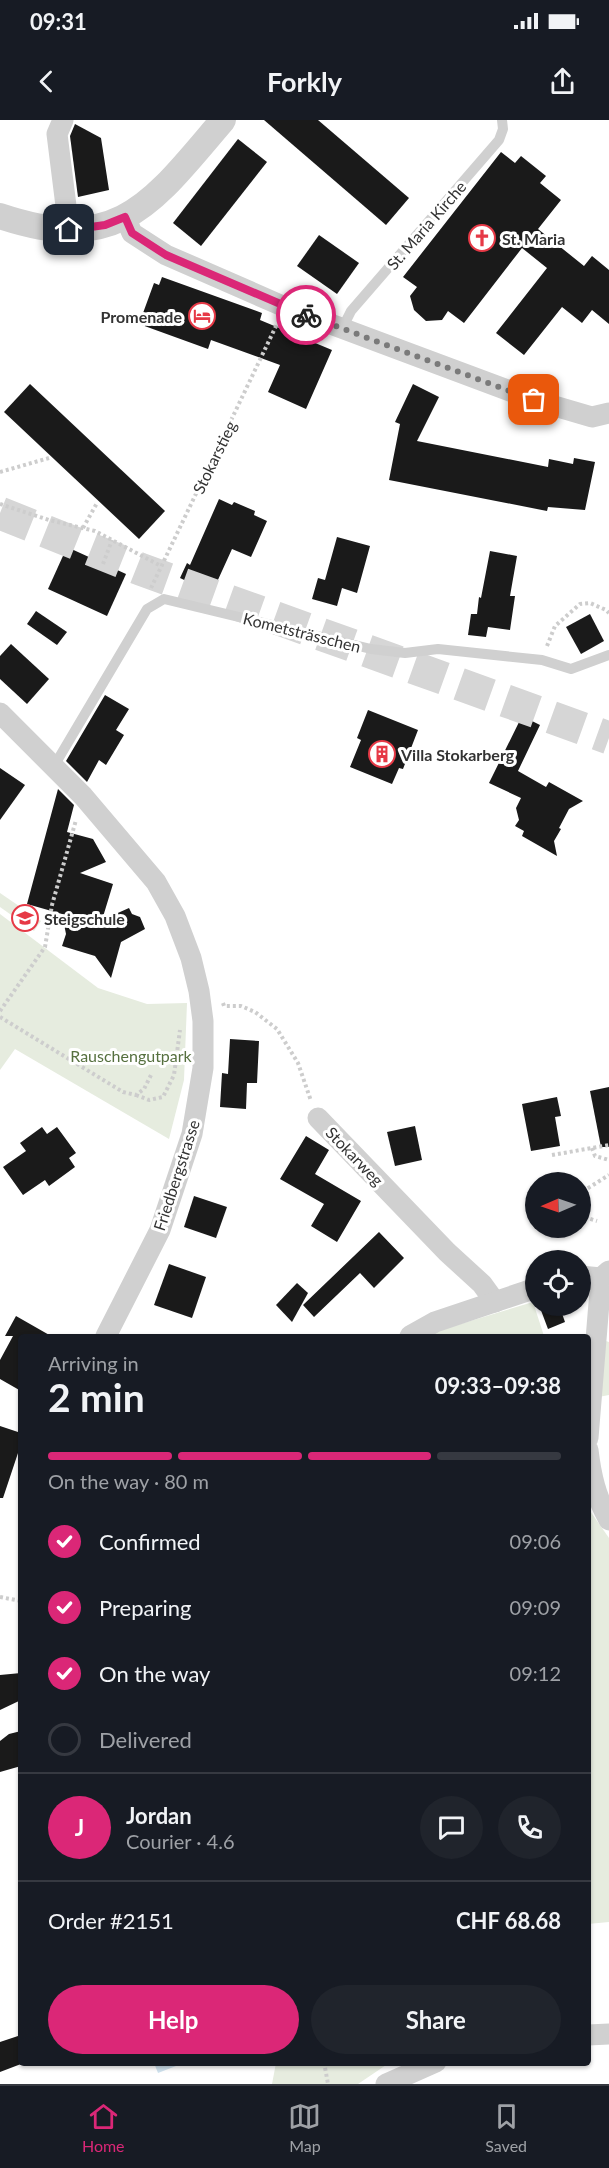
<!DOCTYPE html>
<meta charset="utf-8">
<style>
:root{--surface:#171b24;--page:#20242c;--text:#f1f3f6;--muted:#9ea1a6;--line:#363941;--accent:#db2777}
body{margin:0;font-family:Lato,sans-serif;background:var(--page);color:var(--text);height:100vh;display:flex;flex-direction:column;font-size:22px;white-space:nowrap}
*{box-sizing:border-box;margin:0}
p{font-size:20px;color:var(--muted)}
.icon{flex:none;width:33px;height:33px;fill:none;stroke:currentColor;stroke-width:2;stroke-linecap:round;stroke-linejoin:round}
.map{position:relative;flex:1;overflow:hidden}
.drawer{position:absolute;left:18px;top:1214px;width:573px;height:732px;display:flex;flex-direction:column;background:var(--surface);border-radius:6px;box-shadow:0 2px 4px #0004}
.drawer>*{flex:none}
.needle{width:39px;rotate:268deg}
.fabs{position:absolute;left:525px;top:1052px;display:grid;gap:12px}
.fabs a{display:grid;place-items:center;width:66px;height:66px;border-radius:50%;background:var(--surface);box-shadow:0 2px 4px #0004;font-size:30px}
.pin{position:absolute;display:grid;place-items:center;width:51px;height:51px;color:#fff;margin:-26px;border-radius:12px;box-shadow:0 3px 9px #0006}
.courier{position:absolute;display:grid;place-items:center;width:60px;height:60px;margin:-30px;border:4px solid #db2777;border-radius:50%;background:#fff;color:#222;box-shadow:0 2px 8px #0007}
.overview em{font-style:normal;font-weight:700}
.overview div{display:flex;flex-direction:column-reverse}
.overview{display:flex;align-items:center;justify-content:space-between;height:102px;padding:0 30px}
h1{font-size:39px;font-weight:700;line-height:45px}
.bar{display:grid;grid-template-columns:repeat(4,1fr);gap:9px 6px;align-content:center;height:72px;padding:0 30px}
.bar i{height:8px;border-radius:4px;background:var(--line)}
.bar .current{background:var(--accent)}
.bar p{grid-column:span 4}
.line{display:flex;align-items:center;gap:15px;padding:0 30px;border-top:2px solid var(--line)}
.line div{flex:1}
.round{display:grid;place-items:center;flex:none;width:63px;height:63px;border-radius:32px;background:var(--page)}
ol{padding:0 30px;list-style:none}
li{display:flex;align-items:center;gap:18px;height:66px}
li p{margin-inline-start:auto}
li .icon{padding:6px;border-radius:50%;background:var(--accent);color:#fff;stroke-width:4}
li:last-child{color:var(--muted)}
li i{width:33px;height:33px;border:3px solid var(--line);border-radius:50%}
.action{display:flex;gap:12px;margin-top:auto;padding:12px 30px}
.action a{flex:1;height:69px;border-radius:36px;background:var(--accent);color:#fff;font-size:24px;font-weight:700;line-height:69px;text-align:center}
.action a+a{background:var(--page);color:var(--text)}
.status{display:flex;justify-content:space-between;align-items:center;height:42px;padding:0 30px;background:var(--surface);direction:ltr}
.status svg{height:16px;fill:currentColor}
header{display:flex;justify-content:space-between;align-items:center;height:78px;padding:0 30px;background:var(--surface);font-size:27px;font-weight:700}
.dock{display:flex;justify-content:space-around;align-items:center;height:84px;border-top:2px solid var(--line);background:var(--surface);font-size:16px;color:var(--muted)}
.dock a{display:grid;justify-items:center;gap:3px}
.dock .current{color:var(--accent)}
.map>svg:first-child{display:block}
.green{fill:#e6ecdf}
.water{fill:#cfe2ee}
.building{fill:#1a1a1a}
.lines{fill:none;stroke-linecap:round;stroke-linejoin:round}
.trunk-tunnel{stroke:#d6d6d6;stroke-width:33;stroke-dasharray:33 16;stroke-linecap:butt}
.path{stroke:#cdcdcd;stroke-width:4;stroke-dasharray:3 3;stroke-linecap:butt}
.service{stroke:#d0d0d0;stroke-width:10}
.minor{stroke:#d0d0d0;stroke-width:21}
.tertiary{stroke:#d0d0d0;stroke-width:26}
.done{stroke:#7a7a7a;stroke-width:6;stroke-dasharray:0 10.8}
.route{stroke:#db2777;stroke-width:8}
.labels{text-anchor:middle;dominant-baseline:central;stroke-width:6;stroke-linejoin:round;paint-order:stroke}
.street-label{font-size:16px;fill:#333;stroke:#fff}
.poi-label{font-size:16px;font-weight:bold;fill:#333;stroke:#fff;text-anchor:start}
.park-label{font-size:16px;fill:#56703f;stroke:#fff}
</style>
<div class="status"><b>09:31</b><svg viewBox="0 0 49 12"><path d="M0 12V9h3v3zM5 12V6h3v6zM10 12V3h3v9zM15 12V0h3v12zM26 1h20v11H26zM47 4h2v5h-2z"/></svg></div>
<header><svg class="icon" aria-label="back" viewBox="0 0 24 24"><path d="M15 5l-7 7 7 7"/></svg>Forkly<svg class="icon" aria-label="share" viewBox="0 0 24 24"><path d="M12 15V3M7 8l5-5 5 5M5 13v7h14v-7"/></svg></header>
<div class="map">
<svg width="609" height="1964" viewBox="0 0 609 1964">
<rect width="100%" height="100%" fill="#fff"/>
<!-- green -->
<g class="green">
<polygon points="0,773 41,801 34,811 0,787"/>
<polygon points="0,794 98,868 147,884 187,883 184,960 169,1019 15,929 0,950"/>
<polygon points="533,1182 544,1216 427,1216 434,1212"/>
<polygon points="587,1215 609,1222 609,1275 588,1279 588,1216 577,1216"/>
<polygon points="588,1388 609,1418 609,1802 588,1804"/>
<polygon points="276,1943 276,1942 389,1943 358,1964 272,1964"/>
</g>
<!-- water -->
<polygon class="water" points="154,1943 175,1943 176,1946 158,1953"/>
<!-- building -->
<g class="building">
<polygon points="264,0 318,0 409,78 386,105"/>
<polygon points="75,4 101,18 109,70 78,77 70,16"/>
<polygon points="238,19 267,42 201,126 173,103"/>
<polygon points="501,32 515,43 521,36 546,56 540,63 561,80 538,109 584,146 592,136 609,150 609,204 592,190 582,203 562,187 524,235 496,213 547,148 522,128 464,203 448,191 442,200 426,201 414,190 410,176 417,167 403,157"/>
<polygon points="319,115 359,143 337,174 297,146"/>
<polygon points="162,157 262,193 260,200 332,230 306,289 268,272 280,245 211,220 208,229 139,204 154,163 159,165"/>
<polygon points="30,264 165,391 139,419 4,292"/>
<polygon points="413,264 439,277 417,321 548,347 549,339 573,344 574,338 595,342 585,390 548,387 547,391 389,360 400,304 395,302"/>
<polygon points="219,379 232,385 234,382 255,391 254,395 267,401 251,437 232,429 212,473 180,458 187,443 190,445"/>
<polygon points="337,417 370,426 357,473 342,468 337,486 312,479 318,458 325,460"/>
<polygon points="67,427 126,454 107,496 48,469"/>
<polygon points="490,431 517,436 510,476 515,476 510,510 488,507 486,517 468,515 471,494 477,494 479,477 481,478"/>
<polygon points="36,491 67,512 57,525 27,504"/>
<polygon points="590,494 604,521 581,534 566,507"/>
<polygon points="11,524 49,559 27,584 0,559 0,536"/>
<polygon points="105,575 129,589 116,610 124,615 106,645 99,640 87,662 66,641"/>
<polygon points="368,590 418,610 403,649 399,648 392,664 350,647 361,620 357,618"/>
<polygon points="522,596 540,605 518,651 546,667 549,662 583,681 569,689 559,708 561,709 554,721 557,736 522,716 524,711 515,706 519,700 516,688 521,678 489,663"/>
<polygon points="0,648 25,665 0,700"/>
<polygon points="58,669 74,685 67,712 93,719 106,742 80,753 113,764 102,800 129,788 132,794 140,797 145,809 121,822 111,858 95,836 62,826 66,814 62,794 27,784"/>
<polygon points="230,919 259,921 257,963 247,963 246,989 220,987 222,953 228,954"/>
<polygon points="609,967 609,1027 601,1027 590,971"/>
<polygon points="557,977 561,996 555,997 560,1026 531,1031 522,984"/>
<polygon points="415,1006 422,1040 395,1046 387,1012"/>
<polygon points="42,1007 47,1014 57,1007 76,1033 69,1038 75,1047 49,1066 45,1060 23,1075 3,1047 26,1031 20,1023"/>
<polygon points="306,1016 329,1030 315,1054 361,1081 337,1122 311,1106 324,1084 280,1059"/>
<polygon points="194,1076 227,1087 216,1118 184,1107"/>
<polygon points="379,1112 404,1138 374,1168 360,1153 314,1197 303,1185"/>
<polygon points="169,1144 206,1157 192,1198 154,1185"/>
<polygon points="297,1163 308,1173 292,1202 276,1185"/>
<polygon points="539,1185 559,1185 565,1202 548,1209"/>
<polygon points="16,1196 51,1216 21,1216 21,1271 0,1259 0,1240 13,1216 5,1216"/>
<polygon points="0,1306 21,1313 21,1324 3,1378 0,1378"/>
<polygon points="21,1553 21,1580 0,1590 0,1555"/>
<polygon points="21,1611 21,1646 0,1652 0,1621 9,1614"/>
<polygon points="21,1915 21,1944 0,1952 0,1922"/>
</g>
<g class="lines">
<!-- trunk-tunnel -->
<polyline class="trunk-tunnel" points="0,393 140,449 609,618"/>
<!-- path -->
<g class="path">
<polyline points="0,352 49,338"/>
<polyline points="0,384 49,400 95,411 161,446"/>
<polyline points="83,408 97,383"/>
<polyline points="103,444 112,420"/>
<polyline points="151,468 277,204"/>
<polyline points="547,526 555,506 580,484 590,483 606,490 609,493"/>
<polyline points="223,883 224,886 241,886 255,892 277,909 298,943 311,981"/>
<polyline points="0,891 45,827 52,785 76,700"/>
<polyline points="0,897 123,972 136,975 144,969 152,953"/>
<polyline points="136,975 149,980 163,977 174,955 180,910"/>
<polyline points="592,1028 595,1036 609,1040"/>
<polyline points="552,1035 609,1025"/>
<polyline points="580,1077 585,1070 609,1055"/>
<polyline points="580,1094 581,1096 597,1101"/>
<polyline points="0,1477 21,1481"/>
<polyline points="324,1942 328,1964"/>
</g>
<!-- service -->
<g class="service">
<polyline points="342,209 351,191 499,20 503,9 502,0"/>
<polyline points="54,646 147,489 164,479 371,529 405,533 438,529 542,540 571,549 609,535"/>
</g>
<!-- minor -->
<g class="minor">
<polyline points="63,0 57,14 69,110"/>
<polyline points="125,97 132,113 166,135 285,187 534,280 592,297 609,293"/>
<polyline points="0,593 83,676 156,762 175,796 191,838 199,871 203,901 203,948 192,1014 160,1110 106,1216"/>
<polyline points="318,998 447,1132 482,1164 495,1182"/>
<polyline points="580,1156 601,1158"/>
<polyline points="410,1216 435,1202 536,1168"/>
<polyline points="588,1318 601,1158 609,1151"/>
<path d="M 588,1330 C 591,1356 596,1377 609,1400"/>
<polyline points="588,1915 609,1914"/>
<polyline points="386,1964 436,1942"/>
</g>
<!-- tertiary -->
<path class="tertiary" d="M 0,96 C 119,136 152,83 223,0"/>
</g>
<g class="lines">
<!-- done -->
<polyline class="done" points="306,195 534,280"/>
<!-- route -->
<polyline class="route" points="69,110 105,105 125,97 132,113 166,135 306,195"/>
</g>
<!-- icons -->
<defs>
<symbol id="church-ring" viewBox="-11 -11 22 22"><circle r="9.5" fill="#fff" stroke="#e63946" stroke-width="1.5"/><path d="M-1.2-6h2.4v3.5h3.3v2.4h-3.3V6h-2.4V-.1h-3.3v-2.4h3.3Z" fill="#e63946"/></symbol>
<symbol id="hotel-ring" viewBox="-11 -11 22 22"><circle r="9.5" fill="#fff" stroke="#e63946" stroke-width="1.5"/><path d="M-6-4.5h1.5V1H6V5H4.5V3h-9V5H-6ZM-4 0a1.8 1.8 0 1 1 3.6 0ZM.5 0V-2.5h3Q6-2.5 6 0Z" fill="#e63946"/></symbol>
<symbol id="building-ring" viewBox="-11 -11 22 22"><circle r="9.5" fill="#fff" stroke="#e63946" stroke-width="1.5"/><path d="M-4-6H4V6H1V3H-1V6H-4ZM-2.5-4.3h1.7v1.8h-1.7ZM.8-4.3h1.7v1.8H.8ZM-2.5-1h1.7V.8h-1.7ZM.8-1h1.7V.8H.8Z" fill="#e63946"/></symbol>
<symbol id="school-ring" viewBox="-11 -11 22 22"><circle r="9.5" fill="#fff" stroke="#e63946" stroke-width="1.5"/><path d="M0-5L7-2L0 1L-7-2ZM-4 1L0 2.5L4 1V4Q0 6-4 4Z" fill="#e63946"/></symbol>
</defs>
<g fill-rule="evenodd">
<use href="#church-ring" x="467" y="103" width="30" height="30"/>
<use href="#hotel-ring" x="187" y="181" width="30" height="30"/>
<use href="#building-ring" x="367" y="619" width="30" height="30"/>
<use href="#school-ring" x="10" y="783" width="30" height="30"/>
</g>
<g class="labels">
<!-- street labels -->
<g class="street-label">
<text transform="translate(426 105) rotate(-49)">St. Maria Kirche</text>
<text transform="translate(214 337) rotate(-64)">Stokarstieg</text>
<text transform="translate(302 512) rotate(14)">Kometsträsschen</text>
<text transform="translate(355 1036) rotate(46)">Stokarweg</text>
<text transform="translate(176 1055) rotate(-72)">Friedbergstrasse</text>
</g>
<!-- poi labels -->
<g class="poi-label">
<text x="502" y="118">St. Maria</text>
<text x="182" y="196" text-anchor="end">Promenade</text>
<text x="401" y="634">Villa Stokarberg</text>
<text x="44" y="798">Steigschule</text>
</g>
<!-- park labels -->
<g class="park-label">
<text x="131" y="935">Rauschengutpark</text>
</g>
</g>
</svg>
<div class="fabs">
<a><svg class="needle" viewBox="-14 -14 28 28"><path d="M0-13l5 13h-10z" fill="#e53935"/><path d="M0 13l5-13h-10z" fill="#9ea1a6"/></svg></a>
<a><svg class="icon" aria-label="locate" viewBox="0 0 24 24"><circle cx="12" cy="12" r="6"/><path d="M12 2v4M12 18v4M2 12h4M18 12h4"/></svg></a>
</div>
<div class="pin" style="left:534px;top:280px;background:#ea580c"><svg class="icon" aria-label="bag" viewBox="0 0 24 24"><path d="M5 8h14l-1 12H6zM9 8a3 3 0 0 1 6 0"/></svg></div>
<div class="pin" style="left:69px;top:110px;background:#1f2937"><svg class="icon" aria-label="home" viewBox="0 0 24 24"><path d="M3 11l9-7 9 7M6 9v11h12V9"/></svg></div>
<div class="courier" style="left:306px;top:195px"><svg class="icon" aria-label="bike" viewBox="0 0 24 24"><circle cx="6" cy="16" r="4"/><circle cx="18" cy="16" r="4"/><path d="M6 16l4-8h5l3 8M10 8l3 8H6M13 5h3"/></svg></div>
<section class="drawer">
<div class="overview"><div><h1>2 min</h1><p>Arriving in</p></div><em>09:33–09:38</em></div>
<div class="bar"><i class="current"></i><i class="current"></i><i class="current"></i><i></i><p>On the way · 80 m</p></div>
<ol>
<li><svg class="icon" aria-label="check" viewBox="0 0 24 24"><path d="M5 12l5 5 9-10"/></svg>Confirmed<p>09:06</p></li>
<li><svg class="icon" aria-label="check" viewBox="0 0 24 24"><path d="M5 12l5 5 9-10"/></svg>Preparing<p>09:09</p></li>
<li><svg class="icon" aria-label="check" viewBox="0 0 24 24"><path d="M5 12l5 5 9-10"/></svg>On the way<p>09:12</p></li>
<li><i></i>Delivered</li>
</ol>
<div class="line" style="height:108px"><b class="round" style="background:var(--accent);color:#fff">J</b><div><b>Jordan</b><p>Courier · 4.6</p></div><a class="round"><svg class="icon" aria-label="chat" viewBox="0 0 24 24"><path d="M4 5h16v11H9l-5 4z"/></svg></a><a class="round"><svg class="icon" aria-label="phone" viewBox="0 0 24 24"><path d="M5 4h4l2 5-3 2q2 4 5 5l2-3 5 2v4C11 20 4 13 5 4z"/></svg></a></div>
<div class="line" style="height:78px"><div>Order #2151</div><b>CHF 68.68</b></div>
<div class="action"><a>Help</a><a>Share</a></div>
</section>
</div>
<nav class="dock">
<a class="current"><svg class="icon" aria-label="home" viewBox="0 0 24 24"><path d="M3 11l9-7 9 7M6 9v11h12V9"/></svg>Home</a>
<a><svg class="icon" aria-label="map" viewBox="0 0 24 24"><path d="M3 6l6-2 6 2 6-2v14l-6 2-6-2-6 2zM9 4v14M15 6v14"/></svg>Map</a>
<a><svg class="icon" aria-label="saved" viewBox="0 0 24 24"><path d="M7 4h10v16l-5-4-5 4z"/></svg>Saved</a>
</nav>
